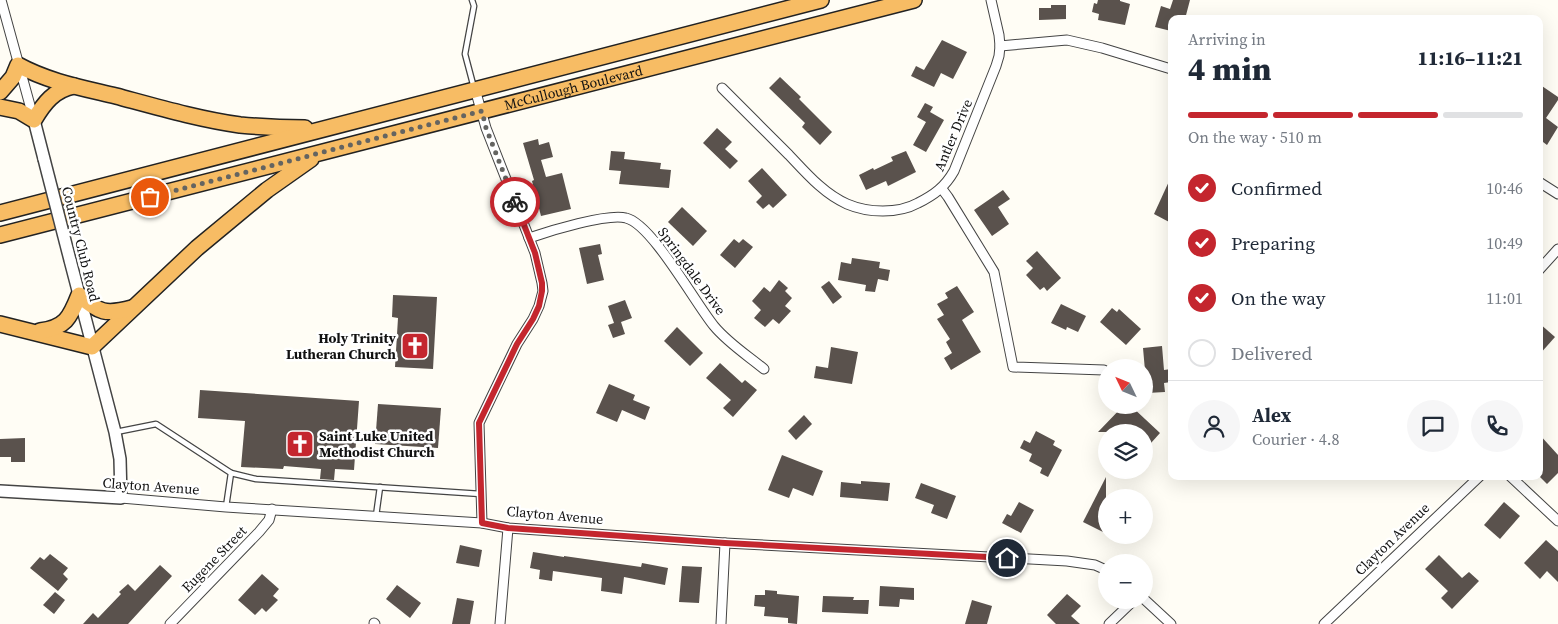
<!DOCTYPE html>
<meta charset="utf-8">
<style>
:root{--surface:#fff;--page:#f6f6f7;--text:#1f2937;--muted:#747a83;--line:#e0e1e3;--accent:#c4262e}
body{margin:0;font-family:"Source Serif 4",serif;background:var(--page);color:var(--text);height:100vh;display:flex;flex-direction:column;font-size:19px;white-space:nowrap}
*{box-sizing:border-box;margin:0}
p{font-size:16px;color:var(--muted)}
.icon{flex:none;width:28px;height:28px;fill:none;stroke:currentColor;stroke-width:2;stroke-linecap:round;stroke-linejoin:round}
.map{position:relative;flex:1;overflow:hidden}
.details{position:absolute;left:1168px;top:15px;width:375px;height:465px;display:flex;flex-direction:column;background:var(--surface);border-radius:10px;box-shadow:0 5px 20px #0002}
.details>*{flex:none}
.needle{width:32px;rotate:313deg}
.tools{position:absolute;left:1098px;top:359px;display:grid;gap:10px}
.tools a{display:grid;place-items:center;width:55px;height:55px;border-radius:50%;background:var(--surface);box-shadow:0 5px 20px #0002;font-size:25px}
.pin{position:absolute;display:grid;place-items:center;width:42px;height:42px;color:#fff;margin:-21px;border:2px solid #fff;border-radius:50%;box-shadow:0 1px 5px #0007}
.courier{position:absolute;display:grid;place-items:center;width:50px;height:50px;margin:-25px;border:4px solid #c4262e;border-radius:50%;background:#fff;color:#222;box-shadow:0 1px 6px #0007}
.headline em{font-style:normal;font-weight:800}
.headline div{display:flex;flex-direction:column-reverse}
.headline{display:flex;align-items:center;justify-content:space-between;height:85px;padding:0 20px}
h1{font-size:32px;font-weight:800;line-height:38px}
.bar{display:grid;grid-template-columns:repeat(4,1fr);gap:8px 5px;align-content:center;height:60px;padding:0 20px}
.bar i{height:6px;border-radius:4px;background:var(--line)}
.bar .selected{background:var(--accent)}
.bar p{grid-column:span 4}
.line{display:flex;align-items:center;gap:12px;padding:0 20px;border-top:1px solid var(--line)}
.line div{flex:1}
.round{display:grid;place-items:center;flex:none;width:52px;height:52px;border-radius:26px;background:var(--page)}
ol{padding:0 20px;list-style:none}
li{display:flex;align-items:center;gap:15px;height:55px}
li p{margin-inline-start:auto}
li .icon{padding:5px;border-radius:50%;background:var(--accent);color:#fff;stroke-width:4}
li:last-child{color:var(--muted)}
li i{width:28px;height:28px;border:2px solid var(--line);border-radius:50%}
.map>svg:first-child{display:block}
.building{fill:#5a524d}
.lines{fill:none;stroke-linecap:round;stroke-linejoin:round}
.service-casing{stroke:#444;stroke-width:7}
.minor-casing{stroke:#444;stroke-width:11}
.tertiary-casing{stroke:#444;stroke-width:14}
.trunk-casing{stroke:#222;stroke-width:18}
.service{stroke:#fff;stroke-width:4.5}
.minor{stroke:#fff;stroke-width:9}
.tertiary{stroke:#fff;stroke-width:11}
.trunk{stroke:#f7bc64;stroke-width:15}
.tertiary-bridge-casing{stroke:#444;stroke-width:14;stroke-linecap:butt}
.tertiary-bridge{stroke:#fff;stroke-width:11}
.done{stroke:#646461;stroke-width:5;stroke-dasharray:0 9}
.route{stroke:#c4262e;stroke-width:6}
.labels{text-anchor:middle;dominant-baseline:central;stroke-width:5;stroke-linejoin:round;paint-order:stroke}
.street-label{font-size:14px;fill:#111;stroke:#fff}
.poi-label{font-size:14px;font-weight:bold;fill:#111;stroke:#fff;text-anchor:end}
</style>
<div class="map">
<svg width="1558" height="624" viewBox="0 0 1558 624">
<rect width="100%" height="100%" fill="#fffdf5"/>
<!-- building -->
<g class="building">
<polygon points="1098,0 1120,0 1120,1 1130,4 1125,25 1098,20 1099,14 1092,12 1094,3 1097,4"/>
<polygon points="1173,0 1190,0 1185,19 1171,19 1171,31 1155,27 1161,6 1170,9"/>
<polygon points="1051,5 1066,5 1066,19 1039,20 1039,8 1051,8"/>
<polygon points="942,40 967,52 953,79 941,73 934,87 911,76 916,66 924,70"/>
<polygon points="780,77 801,97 799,99 832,132 820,145 802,127 805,123 769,88"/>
<polygon points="1539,84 1558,97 1558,100 1546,118 1558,127 1547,145 1539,139"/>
<polygon points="925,103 933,107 930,112 944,120 926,152 913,145 926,122 917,117"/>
<polygon points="717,128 732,142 725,149 738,161 730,169 703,143"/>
<polygon points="538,139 539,145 549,142 553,157 541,160 546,177 562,173 571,209 541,216 532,181 534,180 523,143"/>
<polygon points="611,151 625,152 624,159 661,163 660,169 671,170 669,188 619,184 621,171 609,170"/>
<polygon points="906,151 916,172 888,186 886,181 866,190 859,175 873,168 874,170 893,161 891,157"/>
<polygon points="762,168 787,195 773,208 769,204 763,209 756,202 762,196 748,181"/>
<polygon points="1171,177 1171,223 1154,214"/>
<polygon points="1003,190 1010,199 998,207 1009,224 992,236 974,210"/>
<polygon points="682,207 707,231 693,246 668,222"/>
<polygon points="734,239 739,243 743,239 753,247 735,268 720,255"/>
<polygon points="600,244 602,254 598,255 604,280 587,284 579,248"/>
<polygon points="1037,251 1061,278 1047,291 1044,287 1040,290 1026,275 1033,268 1026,261"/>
<polygon points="852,258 880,262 879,268 890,270 888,281 878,279 875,292 865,291 866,285 838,280 841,262 851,264"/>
<polygon points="779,280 788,288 785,291 792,298 785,306 791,311 779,324 773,319 765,327 754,318 761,310 752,301 764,287 770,292"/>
<polygon points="829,281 842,297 833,304 821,287"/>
<polygon points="957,286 974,312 962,320 981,352 951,370 944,358 952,353 946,342 950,339 937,319 944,315 937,304 948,298 945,293"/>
<polygon points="393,295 437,297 433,369 395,367 398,318 392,317"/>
<polygon points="625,300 632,318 621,322 625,334 613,338 608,325 614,323 608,306"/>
<polygon points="1061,304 1086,316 1078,332 1067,327 1066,330 1051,323"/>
<polygon points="1112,308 1117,312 1119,309 1141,329 1126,345 1100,322"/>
<polygon points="1539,323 1555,337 1539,355"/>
<polygon points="677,327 703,353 690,366 664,341"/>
<polygon points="1162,346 1164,370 1171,369 1171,382 1164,383 1165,392 1147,393 1143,348"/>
<polygon points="831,347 858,352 852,384 814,378 816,366 828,368"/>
<polygon points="720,363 742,383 745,380 757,390 733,417 723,408 731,400 706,378"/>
<polygon points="609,384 635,395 633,400 650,407 645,420 622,410 617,422 596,413"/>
<polygon points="200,390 359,401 354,470 335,469 334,480 320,479 321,469 284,466 283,469 241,467 245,421 198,418"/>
<polygon points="378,404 441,408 438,448 375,444"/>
<polygon points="1124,405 1130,405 1160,433 1151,443 1144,436 1144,432 1140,432 1135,427 1130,432 1098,432"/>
<polygon points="804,415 812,424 796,440 788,431"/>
<polygon points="1036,431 1055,441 1053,445 1062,450 1048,477 1040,473 1042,468 1029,461 1032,454 1020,448 1024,440 1030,443"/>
<polygon points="1539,434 1558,455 1558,473 1547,484 1539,476"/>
<polygon points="25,438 25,462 11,462 11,457 0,457 0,439"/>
<polygon points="782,455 823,471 813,496 793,488 789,498 768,490"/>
<polygon points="1106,477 1106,525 1103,532 1083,522"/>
<polygon points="861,481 890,483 888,501 840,497 841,482 861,484"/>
<polygon points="921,483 956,496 947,519 931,513 934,505 915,498"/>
<polygon points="1019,502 1034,510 1021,533 1002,523 1007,514 1011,516"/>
<polygon points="1504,502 1520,516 1500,539 1484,525"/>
<polygon points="1546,540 1558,551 1558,582 1547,571 1540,579 1524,563"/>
<polygon points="460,545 482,550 479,567 456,563"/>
<polygon points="533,552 564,557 564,556 641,567 642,563 668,568 665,585 624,577 622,594 601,591 602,578 553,571 552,581 539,579 540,570 530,568"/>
<polygon points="50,554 68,568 63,574 68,579 58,591 30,568 40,557 44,560"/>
<polygon points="1439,555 1462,578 1469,572 1479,581 1452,609 1441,598 1448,591 1425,569"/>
<polygon points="160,565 172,576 128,624 83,624 93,613 98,618 121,594 119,592 128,584 135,591"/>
<polygon points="682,566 702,567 699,603 679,602"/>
<polygon points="262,574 279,589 273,596 278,600 266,612 262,608 255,615 238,600"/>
<polygon points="397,585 421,603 410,618 386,599"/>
<polygon points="880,586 914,588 914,600 900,599 899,607 879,606"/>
<polygon points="765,590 777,591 777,594 799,596 797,624 788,623 788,618 764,616 765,607 754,606 755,595 765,595"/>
<polygon points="55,592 65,600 54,614 43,605"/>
<polygon points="1067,594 1081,606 1071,616 1080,624 1056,624 1047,615"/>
<polygon points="823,596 854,597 853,600 869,600 868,614 822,612"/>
<polygon points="457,598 474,601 470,624 452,624"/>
<polygon points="972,600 992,606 987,624 965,624"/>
</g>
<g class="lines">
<defs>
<g id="service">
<polyline points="472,0 474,6 465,54 474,88"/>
<polyline points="116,432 156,424 231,473 226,507"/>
<polyline points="231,473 256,479 481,494"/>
<polyline points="376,516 380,487"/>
</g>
<g id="minor">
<polyline points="1,0 34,120"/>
<polyline points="1000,46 1067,40 1102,48 1171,69"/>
<path d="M 722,88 C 744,110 767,133 789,155 C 806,173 824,194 847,204 C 868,213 898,214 918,203 C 934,195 945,187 954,171 L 996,66 L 999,56 L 1000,46 L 999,35 L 991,0"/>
<polyline points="475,89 486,128 535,253 542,283 543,291 539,306 533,319 517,344 479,423 482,523"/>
<polyline points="1539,182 1558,194"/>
<polyline points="942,189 948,197 994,272 1013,367 1104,370"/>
<path d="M 529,238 C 549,231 608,213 626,218 C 652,224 695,303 714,326 C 728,343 747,355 764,369"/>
<polyline points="1539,270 1558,249"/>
<polyline points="1510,476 1558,521"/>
<polyline points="121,498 226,507 482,523 508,528 725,543 1067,561 1095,565 1106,570"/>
<polyline points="1144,599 1171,624"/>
<polyline points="374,623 375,624"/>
<polyline points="170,624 259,532 269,520 272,509"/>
<polyline points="500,624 508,528"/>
<polyline points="721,624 725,543"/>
<polyline points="1109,624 1134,600"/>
<polyline points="1324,624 1480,476"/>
</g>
<g id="tertiary">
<polyline points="34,120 44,159"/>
<polyline points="0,491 121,498 120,459 115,432 70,260"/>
</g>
<g id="trunk">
<path d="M 0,92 L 13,77 L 18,65 C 49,82 83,88 116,96 C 157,107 198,119 240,125 C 262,127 283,128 305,128"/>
<path d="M 0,107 L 19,111 L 34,120 C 44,103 54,90 74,86"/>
<polyline points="0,213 821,0"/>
<path id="s1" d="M 0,235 L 914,0"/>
<polyline points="0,324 92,347 197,248 267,190 311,159"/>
<path d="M 40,331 C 65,328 70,318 79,295 C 99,313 106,315 132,308"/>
</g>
</defs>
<!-- service casing -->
<use href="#service" class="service-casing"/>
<!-- minor casing -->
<use href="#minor" class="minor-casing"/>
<!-- tertiary casing -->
<use href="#tertiary" class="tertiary-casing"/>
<!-- trunk casing -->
<use href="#trunk" class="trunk-casing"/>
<!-- service -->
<use href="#service" class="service"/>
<!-- minor -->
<use href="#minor" class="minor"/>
<!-- tertiary -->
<use href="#tertiary" class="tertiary"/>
<!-- trunk -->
<use href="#trunk" class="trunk"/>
<defs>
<polyline id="tertiary-bridge" points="44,159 70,260"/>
</defs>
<!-- tertiary-bridge casing -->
<use href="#tertiary-bridge" class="tertiary-bridge-casing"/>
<!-- tertiary-bridge -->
<use href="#tertiary-bridge" class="tertiary-bridge"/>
</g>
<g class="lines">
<!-- done -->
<polyline class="done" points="150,197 482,111 486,128 515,202"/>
<!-- route -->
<polyline class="route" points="515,202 535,253 542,283 542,291 539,306 533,319 517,344 479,423 482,523 508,528 725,543 1007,558"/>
</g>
<!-- icons -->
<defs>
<symbol id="church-square" viewBox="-11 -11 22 22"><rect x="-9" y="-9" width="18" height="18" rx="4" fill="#c4262e" stroke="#fff"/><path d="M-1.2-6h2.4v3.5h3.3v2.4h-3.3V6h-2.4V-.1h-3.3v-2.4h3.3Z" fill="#fff"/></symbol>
</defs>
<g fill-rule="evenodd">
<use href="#church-square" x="399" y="330" width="32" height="32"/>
<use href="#church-square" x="284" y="428" width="32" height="32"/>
</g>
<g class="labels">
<!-- street labels -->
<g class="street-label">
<text stroke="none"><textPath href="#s1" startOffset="592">McCullough Boulevard</textPath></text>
<text transform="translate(953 135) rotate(-67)">Antler Drive</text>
<text transform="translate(81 244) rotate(76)">Country Club Road</text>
<text transform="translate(692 271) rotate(54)">Springdale Drive</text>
<text transform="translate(151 486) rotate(4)">Clayton Avenue</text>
<text transform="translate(555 515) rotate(5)">Clayton Avenue</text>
<text transform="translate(1392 539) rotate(-44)">Clayton Avenue</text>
<text transform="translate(214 559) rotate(-46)">Eugene Street</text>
</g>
<!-- poi labels -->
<g class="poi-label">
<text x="396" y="338">Holy Trinity<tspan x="396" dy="16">Lutheran Church</tspan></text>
<text x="319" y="436" text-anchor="start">Saint Luke United<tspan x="319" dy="16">Methodist Church</tspan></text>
</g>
</g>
</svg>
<div class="tools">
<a><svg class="needle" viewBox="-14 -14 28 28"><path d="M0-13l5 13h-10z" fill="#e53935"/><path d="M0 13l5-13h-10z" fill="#747a83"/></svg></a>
<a><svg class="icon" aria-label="layers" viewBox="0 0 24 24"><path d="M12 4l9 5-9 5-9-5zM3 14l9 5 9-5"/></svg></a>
<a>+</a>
<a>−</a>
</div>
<div class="pin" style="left:150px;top:197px;background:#ea580c"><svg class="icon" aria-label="bag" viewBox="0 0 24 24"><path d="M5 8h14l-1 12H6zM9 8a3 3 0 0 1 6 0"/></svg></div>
<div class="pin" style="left:1007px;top:558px;background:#1f2937"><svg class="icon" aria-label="home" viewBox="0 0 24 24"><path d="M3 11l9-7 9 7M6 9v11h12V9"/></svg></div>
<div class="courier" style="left:515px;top:202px"><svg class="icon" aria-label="bike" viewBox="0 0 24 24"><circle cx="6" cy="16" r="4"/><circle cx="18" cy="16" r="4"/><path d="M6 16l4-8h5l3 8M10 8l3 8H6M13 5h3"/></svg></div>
<section class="details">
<div class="headline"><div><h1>4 min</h1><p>Arriving in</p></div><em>11:16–11:21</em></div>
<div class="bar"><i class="selected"></i><i class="selected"></i><i class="selected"></i><i></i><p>On the way · 510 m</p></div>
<ol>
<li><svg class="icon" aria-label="check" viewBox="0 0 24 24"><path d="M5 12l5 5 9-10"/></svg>Confirmed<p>10:46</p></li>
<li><svg class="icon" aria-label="check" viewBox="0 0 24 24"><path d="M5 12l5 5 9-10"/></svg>Preparing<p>10:49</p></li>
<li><svg class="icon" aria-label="check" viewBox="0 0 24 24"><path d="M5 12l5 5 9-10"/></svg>On the way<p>11:01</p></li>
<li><i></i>Delivered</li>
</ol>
<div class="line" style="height:90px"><a class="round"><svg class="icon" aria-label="person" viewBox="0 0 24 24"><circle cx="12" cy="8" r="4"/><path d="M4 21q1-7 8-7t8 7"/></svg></a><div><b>Alex</b><p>Courier · 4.8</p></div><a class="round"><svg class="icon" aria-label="chat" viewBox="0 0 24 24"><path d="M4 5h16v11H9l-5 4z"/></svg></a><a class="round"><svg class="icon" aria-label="phone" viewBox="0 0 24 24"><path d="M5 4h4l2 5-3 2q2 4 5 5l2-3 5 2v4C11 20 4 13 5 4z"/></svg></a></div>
</section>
</div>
